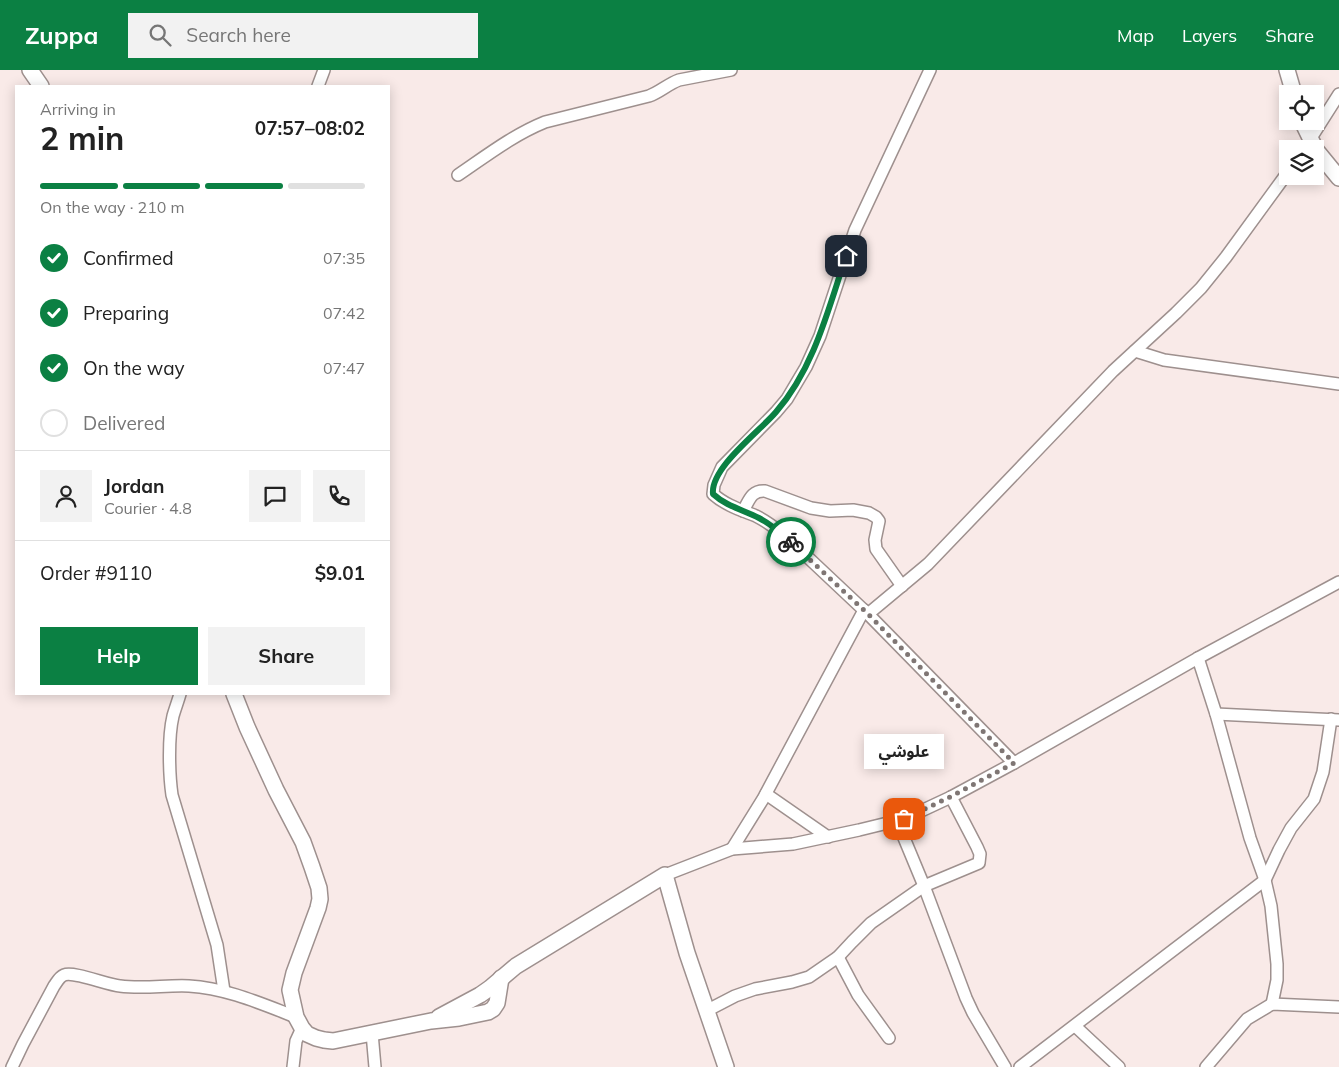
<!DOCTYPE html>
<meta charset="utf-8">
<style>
:root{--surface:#fff;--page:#f2f2f2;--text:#222;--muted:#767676;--line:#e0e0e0;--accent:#0b8043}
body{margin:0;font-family:Mulish,"Noto Sans Arabic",sans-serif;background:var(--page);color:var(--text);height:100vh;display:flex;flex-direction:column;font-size:19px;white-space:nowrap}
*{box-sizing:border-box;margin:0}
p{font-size:16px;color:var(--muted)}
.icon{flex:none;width:28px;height:28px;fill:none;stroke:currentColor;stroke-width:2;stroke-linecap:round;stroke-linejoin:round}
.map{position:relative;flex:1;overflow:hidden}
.drawer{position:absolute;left:15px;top:15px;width:375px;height:610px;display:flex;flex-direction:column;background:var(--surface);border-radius:0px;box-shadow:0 2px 12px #0003}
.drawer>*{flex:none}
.controls{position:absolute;left:1279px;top:15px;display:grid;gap:10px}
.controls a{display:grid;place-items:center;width:45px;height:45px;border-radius:0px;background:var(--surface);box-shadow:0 2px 12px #0003;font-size:25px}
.pin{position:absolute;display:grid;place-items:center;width:42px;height:42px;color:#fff;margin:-21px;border-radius:10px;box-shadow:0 2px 8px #0006}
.courier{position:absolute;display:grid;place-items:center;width:50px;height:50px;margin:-25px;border:4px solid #0b8043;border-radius:50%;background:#fff;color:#222;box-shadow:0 1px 6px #0007}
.bubble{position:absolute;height:35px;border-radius:0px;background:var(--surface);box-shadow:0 2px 12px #0003;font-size:16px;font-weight:700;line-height:35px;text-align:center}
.summary em{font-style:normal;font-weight:700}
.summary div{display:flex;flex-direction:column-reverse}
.summary{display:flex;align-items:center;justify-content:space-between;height:85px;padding:0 25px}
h1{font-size:32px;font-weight:700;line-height:38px}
.bar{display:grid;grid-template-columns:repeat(4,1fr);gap:8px 5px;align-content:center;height:60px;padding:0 25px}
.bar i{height:6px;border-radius:4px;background:var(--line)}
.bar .active{background:var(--accent)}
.bar p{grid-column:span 4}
.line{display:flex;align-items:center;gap:12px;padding:0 25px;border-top:1px solid var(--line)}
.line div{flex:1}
.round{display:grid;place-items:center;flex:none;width:52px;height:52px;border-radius:0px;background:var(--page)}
ol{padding:0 25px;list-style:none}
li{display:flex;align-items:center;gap:15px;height:55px}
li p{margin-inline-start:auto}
li .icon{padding:5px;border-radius:50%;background:var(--accent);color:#fff;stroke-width:4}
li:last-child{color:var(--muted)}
li i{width:28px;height:28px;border:2px solid var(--line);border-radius:50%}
.button{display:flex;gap:10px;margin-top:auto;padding:10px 25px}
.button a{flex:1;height:58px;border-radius:0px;background:var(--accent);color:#fff;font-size:20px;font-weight:700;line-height:58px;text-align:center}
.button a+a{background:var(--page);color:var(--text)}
header{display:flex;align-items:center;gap:30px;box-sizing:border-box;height:70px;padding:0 25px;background:var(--accent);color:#fff}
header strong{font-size:24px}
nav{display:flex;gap:28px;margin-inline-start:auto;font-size:18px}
.search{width:350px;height:45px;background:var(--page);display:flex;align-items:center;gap:12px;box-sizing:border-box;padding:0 18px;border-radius:0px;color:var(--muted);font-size:19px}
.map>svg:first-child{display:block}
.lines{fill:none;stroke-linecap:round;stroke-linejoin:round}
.minor-casing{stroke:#9e908e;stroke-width:14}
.tertiary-casing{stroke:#9e908e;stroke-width:18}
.minor{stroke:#fff;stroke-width:11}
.tertiary{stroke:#fff;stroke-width:15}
.done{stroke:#7f7674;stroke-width:5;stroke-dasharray:0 9}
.route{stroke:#0b8043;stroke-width:6}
</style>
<header>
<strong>Zuppa</strong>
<div class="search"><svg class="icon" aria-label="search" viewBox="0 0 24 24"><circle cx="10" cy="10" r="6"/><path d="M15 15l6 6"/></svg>Search here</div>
<nav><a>Map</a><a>Layers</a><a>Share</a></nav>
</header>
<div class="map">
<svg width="1339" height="997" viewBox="0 0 1339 997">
<rect width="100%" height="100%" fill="#f9eae8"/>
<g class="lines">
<defs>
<g id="minor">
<path d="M 930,0 L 855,160 L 820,266 L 806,297 L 787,329 L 776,342 L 722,397 L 714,415 L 713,424 C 725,435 741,440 756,446 C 766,451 774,457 783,464 L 868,544 L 1014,693"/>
<polyline points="318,16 324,0"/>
<polyline points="1304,79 1339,24"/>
<path d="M 458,105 C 486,86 513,65 545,52 L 649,26 C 660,22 668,14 679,10 L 731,0"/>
<polyline points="1135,281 1164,290 1339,314"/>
<path d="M 743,441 C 749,431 751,420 765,421 L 811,438 L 830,441 L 853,440 L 869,443 L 876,447 L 879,451 L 875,470 L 876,479 L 902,516"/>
<polyline points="868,544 928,494 1113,301 1176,243 1201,218 1226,187 1288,102"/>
<polyline points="1198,588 1216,644 1250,768 1265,810 1271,836 1277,894 1277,910 1272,934"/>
<path d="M 180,624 C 178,631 175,639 173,646 C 168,667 169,704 172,725 L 217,875 L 224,921"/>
<polyline points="1216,644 1339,650"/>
<polyline points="766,724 828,767"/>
<polyline points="897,751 924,816 966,928 973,943 1005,997"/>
<polyline points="732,779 763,729 864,540"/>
<polyline points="665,805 732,779 793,774 859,760 904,749 951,727 1014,693 1198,588 1339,512"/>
<polyline points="838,887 858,925 889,968"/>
<polyline points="708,940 735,926 755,919 792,912 809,907 838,887 852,872 871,853 924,816 979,793 980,784 977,777 951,727"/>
<polyline points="1075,956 1119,997"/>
<polyline points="372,963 375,997"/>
<path d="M 12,997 L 23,974 L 54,916 C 57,912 59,907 64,905 C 74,901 107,915 120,916 C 143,919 166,915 189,916 C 226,918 262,934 296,947"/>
<polyline points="293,997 296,971 302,958"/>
<polyline points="1020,997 1265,810 1279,780 1291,758 1314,729 1323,702 1331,649"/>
<polyline points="1206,997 1247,949 1272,934 1339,937"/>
</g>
<g id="tertiary">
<polyline points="30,0 41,16"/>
<polyline points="1287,0 1294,24"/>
<polyline points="1302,51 1316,80 1339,108"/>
<polyline points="234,624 247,657 276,720 303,772 312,797 319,818 320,829 318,838 294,903 290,920 296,947 302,958 307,964 316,968 324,970 333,971 431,951 459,948 488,942 493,939 497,933 501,908"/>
<polyline points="439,947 480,925 490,918 516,896 665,805 687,883 726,997"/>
</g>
</defs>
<!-- minor casing -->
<use href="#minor" class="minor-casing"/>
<!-- tertiary casing -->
<use href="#tertiary" class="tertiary-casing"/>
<!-- minor -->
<use href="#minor" class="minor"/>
<!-- tertiary -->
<use href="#tertiary" class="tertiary"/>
</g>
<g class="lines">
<!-- done -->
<polyline class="done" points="791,472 868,544 1014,693 950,727 904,749"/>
<!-- route -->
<path class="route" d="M 791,472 C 781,463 771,454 759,448 C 743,440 726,436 713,424 C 710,398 760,361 776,342 C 814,298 828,240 846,186"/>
</g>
</svg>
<div class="controls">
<a><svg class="icon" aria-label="locate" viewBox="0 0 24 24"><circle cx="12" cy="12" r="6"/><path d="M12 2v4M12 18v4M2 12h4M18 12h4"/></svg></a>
<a><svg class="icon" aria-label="layers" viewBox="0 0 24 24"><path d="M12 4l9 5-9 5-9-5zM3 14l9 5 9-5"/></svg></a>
</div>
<div class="pin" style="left:904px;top:749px;background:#ea580c"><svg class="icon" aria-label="bag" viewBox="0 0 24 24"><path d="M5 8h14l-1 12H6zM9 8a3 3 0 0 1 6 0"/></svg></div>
<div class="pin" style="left:846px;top:186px;background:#1f2937"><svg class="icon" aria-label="home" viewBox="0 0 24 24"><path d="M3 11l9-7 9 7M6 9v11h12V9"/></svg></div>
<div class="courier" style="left:791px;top:472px"><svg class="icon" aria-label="bike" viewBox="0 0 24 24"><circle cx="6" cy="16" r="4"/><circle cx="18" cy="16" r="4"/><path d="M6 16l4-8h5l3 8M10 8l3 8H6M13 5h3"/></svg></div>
<div class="bubble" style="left:864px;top:664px;width:80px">علوشي</div>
<section class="drawer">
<div class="summary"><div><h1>2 min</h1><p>Arriving in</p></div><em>07:57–08:02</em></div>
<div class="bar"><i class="active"></i><i class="active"></i><i class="active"></i><i></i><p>On the way · 210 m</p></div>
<ol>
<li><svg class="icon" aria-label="check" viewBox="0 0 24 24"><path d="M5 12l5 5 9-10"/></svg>Confirmed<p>07:35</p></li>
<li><svg class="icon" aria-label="check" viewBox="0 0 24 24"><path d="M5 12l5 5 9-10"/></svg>Preparing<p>07:42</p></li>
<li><svg class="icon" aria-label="check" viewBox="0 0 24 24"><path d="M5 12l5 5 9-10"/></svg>On the way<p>07:47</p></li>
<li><i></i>Delivered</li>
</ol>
<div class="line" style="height:90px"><a class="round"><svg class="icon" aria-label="person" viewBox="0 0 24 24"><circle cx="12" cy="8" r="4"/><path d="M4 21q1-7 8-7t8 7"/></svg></a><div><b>Jordan</b><p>Courier · 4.8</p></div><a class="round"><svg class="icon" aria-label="chat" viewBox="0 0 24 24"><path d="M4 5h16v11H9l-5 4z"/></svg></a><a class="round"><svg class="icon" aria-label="phone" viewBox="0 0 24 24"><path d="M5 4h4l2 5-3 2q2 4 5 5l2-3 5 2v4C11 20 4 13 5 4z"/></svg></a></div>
<div class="line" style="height:65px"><div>Order #9110</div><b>$9.01</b></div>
<div class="button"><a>Help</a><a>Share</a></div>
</section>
</div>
